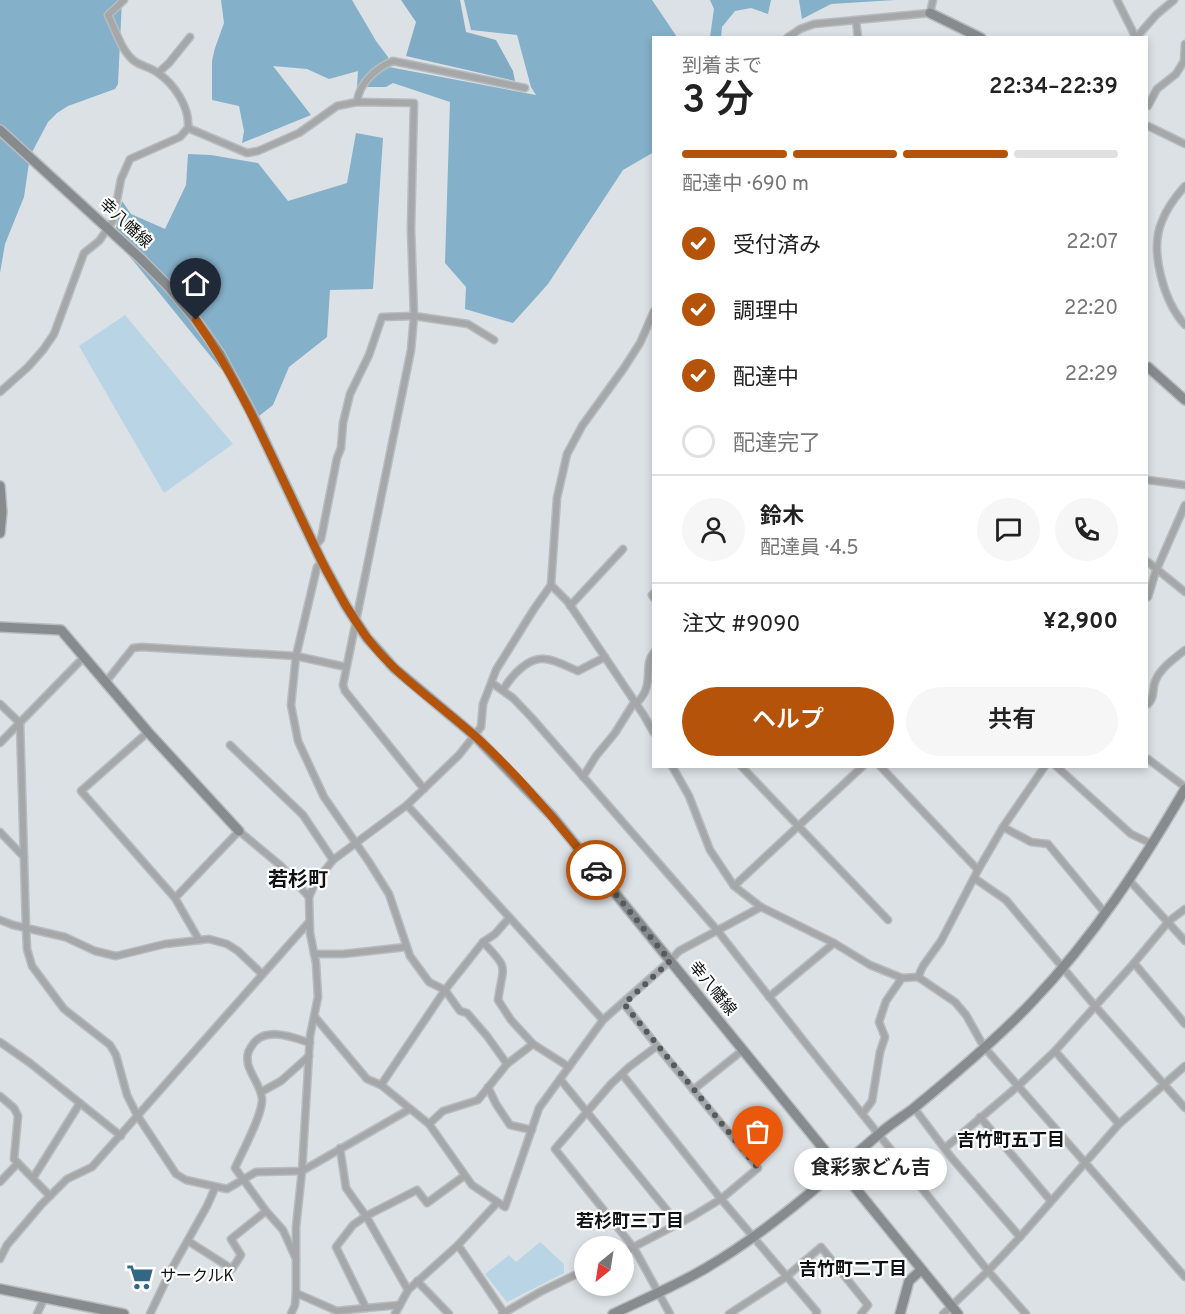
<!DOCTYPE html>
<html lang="ja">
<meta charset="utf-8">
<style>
:root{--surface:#fff;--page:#f6f6f6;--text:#222;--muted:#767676;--line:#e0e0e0;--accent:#b45309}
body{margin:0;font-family:Overpass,"Noto Sans JP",sans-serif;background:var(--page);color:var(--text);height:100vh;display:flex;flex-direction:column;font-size:22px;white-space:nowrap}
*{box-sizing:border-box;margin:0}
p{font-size:20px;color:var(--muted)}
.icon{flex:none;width:33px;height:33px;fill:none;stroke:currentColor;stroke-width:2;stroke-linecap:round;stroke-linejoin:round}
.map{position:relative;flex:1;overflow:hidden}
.sheet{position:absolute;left:652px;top:36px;width:496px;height:732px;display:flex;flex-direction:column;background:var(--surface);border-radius:0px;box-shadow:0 3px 9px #0003}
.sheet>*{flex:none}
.needle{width:39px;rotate:210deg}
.buttons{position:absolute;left:574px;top:1236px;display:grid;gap:12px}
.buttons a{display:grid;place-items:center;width:60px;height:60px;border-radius:50%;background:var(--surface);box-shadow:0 3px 9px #0003;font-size:30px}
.pin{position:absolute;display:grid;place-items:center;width:51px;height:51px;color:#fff;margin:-62px -26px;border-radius:50% 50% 50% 0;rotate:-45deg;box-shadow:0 0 6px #0007}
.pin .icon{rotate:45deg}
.courier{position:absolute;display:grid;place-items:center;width:60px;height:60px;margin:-30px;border:4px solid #b45309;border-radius:50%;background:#fff;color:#222;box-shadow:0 2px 8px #0007}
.bubble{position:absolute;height:42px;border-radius:21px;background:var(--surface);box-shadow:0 3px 9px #0003;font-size:20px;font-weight:600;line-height:42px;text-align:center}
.head em{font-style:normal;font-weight:600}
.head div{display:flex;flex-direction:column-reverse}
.head{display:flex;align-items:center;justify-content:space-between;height:102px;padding:0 30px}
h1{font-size:39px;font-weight:600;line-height:45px}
.bar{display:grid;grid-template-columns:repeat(4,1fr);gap:9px 6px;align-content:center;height:72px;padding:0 30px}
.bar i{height:8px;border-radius:4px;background:var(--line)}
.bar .active{background:var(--accent)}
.bar p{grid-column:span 4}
.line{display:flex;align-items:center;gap:15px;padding:0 30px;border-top:2px solid var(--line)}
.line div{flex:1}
.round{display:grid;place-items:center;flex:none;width:63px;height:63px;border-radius:32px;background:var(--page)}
ol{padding:0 30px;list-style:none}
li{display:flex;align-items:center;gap:18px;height:66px}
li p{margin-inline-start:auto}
li .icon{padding:6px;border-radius:50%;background:var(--accent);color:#fff;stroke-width:4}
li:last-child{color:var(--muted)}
li i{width:33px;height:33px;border:3px solid var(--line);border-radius:50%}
.button{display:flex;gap:12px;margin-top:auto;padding:12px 30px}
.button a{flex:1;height:69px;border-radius:36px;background:var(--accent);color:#fff;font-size:24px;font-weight:600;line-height:69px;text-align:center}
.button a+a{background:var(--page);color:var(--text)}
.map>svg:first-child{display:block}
.green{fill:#b9d5e5}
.forest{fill:#85b0c9}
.water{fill:#80abc4}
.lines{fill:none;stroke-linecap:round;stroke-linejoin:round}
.street-casing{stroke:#b7bcbf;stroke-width:9}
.secondary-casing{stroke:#b7bcbf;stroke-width:12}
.street{stroke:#a5a7a8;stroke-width:6}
.secondary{stroke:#888b8d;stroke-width:9}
.done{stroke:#575a5c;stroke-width:6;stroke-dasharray:0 10.8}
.route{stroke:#b45309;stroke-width:8}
.labels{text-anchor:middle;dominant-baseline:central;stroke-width:4.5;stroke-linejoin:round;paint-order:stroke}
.street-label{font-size:16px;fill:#101213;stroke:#fff}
.poi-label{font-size:16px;fill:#101213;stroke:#fff;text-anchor:start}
.neighbourhood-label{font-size:18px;font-weight:bold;fill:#101213;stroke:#fff}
.quarter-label{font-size:20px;font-weight:bold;fill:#101213;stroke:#fff}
</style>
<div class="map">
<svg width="1185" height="1314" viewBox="0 0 1185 1314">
<rect width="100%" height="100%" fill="#dce1e5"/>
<!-- green -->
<g class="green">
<polygon points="125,315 233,444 164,493 79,346"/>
<polygon points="540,1242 564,1264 564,1273 507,1302 485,1274 509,1255 516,1262"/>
</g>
<!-- forest -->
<g class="forest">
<polygon points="0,0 122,0 118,84 115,89 68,106 57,113 48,122 30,156 24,197 5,244 0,273"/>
<polygon points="221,0 352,0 376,41 388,57 389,67 536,95 531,87 517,35 471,30 464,0 652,0 677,37 654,38 654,152 623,170 548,284 513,323 465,309 466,287 445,263 450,102 393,83 386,87 357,87 358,71 329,79 307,69 273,66 311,115 242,143 244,131 239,106 212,100 212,61 215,48 224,23"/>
<polygon points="710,0 771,0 768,14 751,8 735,11 722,27 721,38 710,37 714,9"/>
<polygon points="799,0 895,0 831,4 802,19"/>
<polygon points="356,133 383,138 373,289 330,290 327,337 289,367 273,405 259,416 114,237 122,201 131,214 165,229 186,185 188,154 211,155 258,163 288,201 347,183"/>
</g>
<!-- water -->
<polygon class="water" points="401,0 460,0 466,32 496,40 513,71 515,81 406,56 416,22"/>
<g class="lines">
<defs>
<g id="street">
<polyline points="1117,0 1136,38"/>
<polyline points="856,21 858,38"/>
<polyline points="787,38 800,29 814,24 930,13 933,0"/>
<polyline points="1136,38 1156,15 1174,0"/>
<polyline points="158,73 169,63 190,37"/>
<path d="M 357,102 C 359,83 376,68 393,61 L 525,88"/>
<polyline points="1148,106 1157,89 1176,74 1184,61 1185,44"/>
<polyline points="1148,126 1185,144"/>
<polyline points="188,128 247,153 258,151 299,133 337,106 357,102 414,103 411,228 414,316 411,350 343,685 345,691 424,789"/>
<path d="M 1185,186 C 1176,196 1167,208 1162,221 C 1149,251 1164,302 1185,325"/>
<path d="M 0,392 L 28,367 L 43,350 L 54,334 L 84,253 L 99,241 L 113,221 L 121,179 L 130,159 L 180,137 L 188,128 C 190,107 174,84 158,73 C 150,67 140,66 133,60 C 121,50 115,28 108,15 L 124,0"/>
<polyline points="1148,480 1185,485"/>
<polyline points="315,546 321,539 337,458 341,448 343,423 350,394 369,355 382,317 414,316 468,324 494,340"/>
<polyline points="322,562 317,567 296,656 291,705 298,741 324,797 369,862 389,894 410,956 429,982 445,990 460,1011 467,1013 487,1036 507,1064 533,1044"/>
<polyline points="1148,562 1185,592"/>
<polyline points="551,585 568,602 643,714 654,733"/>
<polyline points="654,593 652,595 654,598"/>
<polyline points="1148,597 1156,571 1185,505"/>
<polyline points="570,606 623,549"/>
<polyline points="105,683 133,648 141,647 296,656 346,667"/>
<polyline points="492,683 513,698 532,718 717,930 803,1040 988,1271 1026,1314"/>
<path d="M 503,690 C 511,676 528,657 545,659 C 556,660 568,667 578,671 L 605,657"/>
<path d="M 637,703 C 656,683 642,667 654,652"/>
<polyline points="0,704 20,723 26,927 27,949 32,966 64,1009 110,1045 116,1055 127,1095 137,1115 176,1174 186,1180 227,1189 256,1172 302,1171 410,1109"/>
<path d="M 1148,704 C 1155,697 1152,691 1155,682 C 1159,669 1175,658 1185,650"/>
<polyline points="148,732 81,791 175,898 199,940"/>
<polyline points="0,743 84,657"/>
<polyline points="230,745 303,815 333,860"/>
<polyline points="1148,759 1185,787"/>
<polyline points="672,766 689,796 710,850 734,886 761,907 834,943 870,965 902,978 918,977 955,1002 966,1015 984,1047 1185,1277"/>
<polyline points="741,766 888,920"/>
<polyline points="880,766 978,870"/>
<polyline points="1056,766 1131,834 1152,844"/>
<polyline points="583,777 596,756 615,733 635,701"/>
<polyline points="407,805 603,1020"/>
<polyline points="1003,827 1031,842 1048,844 1105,913"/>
<polyline points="0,832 24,857"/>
<polyline points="974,878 1006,900 1095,1006 1185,1108"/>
<polyline points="1129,880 1185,941"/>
<polyline points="734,886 863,766"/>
<polyline points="175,898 239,831 281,866 309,897"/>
<polyline points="0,920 13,925 65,937 95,951 116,956 165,944 209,939 227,944 238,951 262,974"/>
<path d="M 483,942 C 510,970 503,964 498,1000 L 511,1020 L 533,1044 L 569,1067"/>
<polyline points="314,954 343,954 406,947"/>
<polyline points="1134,963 1185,1024"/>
<polyline points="918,977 923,966 941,941 978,870 1003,827 1045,766"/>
<polyline points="769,997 834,943"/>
<polyline points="624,1004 657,1046 629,1067 611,1084 555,1149 634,1248 670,1314"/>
<polyline points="315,1017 367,1079 381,1085 429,1124 472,1185 505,1207 539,1108 603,1020 670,961 679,951 761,907"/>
<polyline points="0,1042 30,1063 121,1136"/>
<polyline points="1055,1051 1119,1124"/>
<polyline points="622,1074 721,1199 817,1312 816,1314"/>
<polyline points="560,1079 679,1225"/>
<polyline points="381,1085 445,990 483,942 495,934 509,918"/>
<polyline points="488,1087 496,1104 510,1125 532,1130"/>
<polyline points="693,1090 743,1050"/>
<polyline points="261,1092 281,1081 309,1056"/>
<polyline points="0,1096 14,1108 18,1116 14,1159 50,1196"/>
<polyline points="914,1108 951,1157 1020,1237"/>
<polyline points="863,1113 872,1101 880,1052 885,1037 879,1022 886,1001 902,978"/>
<polyline points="980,1117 1051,1201"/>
<polyline points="429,1124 443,1111 478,1100 507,1064"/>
<polyline points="340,1148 346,1188 366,1216 408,1290"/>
<polyline points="945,1148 1018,1086 1055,1051 1134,963 1169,921 1185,909"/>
<polyline points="33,1178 80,1103"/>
<polyline points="0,1182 18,1163"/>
<polyline points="188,1241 232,1269 241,1255 231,1239 266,1211"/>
<polyline points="458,1245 505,1314"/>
<polyline points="624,1252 693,1216 721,1199 758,1168 657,1046"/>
<polyline points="0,1259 7,1245 41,1205 67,1179 92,1167 309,922"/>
<path d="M 296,1259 L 283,1230 L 266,1211 L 235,1168 C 242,1152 263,1114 262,1099 C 261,1086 251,1076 248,1064 C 247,1057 247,1053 251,1047 C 263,1025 292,1037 310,1043"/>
<polyline points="417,1281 449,1314"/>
<polyline points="296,1293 337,1311 366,1308"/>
<polyline points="400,1305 366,1308 336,1247 353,1225 366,1216 417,1190 427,1203 464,1176"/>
<polyline points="37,1314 44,1299"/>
<polyline points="150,1314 170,1272 207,1206 215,1188"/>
<polyline points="291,1314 295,1305 296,1293 296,1227 302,1171 310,1036 318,997 316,963 310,933 309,897 315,883 333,860 407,805 459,755 481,727 483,704 496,670 534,609 551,585 557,498 567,454 582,426 624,368 640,343 654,311"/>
<polyline points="395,1314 408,1290 458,1245 497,1203"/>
<polyline points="502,1314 540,1292 585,1270"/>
<polyline points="729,1314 786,1277 821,1247 868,1305 861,1314"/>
<polyline points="943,1314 988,1271 1020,1237 1119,1124 1185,1066"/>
</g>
<g id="secondary">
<polyline points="930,13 981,38"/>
<polyline points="0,130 140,258 168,286 196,320 220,354 251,412 322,562 346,606 367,638 394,668 475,736 553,817 958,1314"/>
<polyline points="1148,367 1185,400"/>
<polyline points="0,486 2,512 0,533"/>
<polyline points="0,627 61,630 148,732 239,831"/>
<polyline points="0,1289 124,1314"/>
<path d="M 613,1314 C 644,1299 677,1285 706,1268 C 769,1231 823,1182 878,1135 C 889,1125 902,1117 914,1108 C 953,1076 998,1038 1032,1002 C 1093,938 1141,865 1185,789"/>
<polyline points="900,1314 909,1281 921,1270"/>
</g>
</defs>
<!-- street casing -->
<use href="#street" class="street-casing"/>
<!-- secondary casing -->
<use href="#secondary" class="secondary-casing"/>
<!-- street -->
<use href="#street" class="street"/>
<!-- secondary -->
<use href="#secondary" class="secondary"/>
</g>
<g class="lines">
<!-- done -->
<polyline class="done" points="596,870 670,961 624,1004 758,1168"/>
<!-- route -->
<path class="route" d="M 196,320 C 236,377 264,440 294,503 C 315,548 336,594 365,635 C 394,675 438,703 475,736 C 520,776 558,824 596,870"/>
</g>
<!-- icons -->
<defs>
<symbol id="supermarket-bare" viewBox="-9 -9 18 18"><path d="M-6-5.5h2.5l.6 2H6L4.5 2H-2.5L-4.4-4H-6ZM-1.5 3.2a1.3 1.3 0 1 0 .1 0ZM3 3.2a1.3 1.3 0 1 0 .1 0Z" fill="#336884" stroke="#fff" stroke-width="2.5" paint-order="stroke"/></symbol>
</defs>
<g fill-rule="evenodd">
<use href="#supermarket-bare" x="121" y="1258" width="38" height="38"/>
</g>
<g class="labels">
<!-- street labels -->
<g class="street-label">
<text transform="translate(125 224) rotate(43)">幸八幡線</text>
<text transform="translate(712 989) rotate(51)">幸八幡線</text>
</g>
<!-- poi labels -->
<g class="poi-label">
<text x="160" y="1277">サークルK</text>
</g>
<!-- neighbourhood labels -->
<g class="neighbourhood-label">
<text x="1011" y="1141">吉竹町五丁目</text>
<text x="630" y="1222">若杉町三丁目</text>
<text x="853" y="1270">吉竹町二丁目</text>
</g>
<!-- quarter labels -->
<g class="quarter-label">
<text x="298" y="881">若杉町</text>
</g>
</g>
</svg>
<div class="buttons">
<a><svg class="needle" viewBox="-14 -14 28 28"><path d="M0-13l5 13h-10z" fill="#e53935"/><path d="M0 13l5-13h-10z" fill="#767676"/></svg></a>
</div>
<div class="pin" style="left:758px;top:1168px;background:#ea580c"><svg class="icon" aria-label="bag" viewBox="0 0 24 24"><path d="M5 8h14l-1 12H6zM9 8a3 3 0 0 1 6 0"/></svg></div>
<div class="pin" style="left:196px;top:320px;background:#1f2937"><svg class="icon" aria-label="home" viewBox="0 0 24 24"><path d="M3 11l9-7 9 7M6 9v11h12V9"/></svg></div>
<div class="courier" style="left:596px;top:870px"><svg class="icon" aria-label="car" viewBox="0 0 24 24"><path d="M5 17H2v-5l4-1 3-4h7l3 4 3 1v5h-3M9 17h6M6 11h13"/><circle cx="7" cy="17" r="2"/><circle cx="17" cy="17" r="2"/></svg></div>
<div class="bubble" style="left:794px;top:1148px;width:153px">食彩家どん吉</div>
<section class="sheet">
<div class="head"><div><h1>3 分</h1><p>到着まで</p></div><em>22:34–22:39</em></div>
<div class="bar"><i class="active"></i><i class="active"></i><i class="active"></i><i></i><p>配達中 · 690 m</p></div>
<ol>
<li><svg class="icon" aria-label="check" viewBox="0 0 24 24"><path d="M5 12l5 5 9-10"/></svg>受付済み<p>22:07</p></li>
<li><svg class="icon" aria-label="check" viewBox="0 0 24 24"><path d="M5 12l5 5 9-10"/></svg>調理中<p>22:20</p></li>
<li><svg class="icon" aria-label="check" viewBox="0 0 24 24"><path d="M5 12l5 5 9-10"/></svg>配達中<p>22:29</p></li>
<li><i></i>配達完了</li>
</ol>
<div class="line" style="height:108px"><a class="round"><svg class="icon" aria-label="person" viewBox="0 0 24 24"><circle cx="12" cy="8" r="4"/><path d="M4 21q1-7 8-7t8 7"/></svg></a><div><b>鈴木</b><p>配達員 · 4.5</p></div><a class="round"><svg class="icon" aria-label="chat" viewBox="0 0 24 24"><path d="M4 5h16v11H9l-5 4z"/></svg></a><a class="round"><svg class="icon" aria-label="phone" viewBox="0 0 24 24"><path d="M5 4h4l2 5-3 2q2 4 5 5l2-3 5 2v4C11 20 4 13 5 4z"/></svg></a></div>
<div class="line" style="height:78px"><div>注文 #9090</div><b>¥2,900</b></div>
<div class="button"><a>ヘルプ</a><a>共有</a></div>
</section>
</div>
